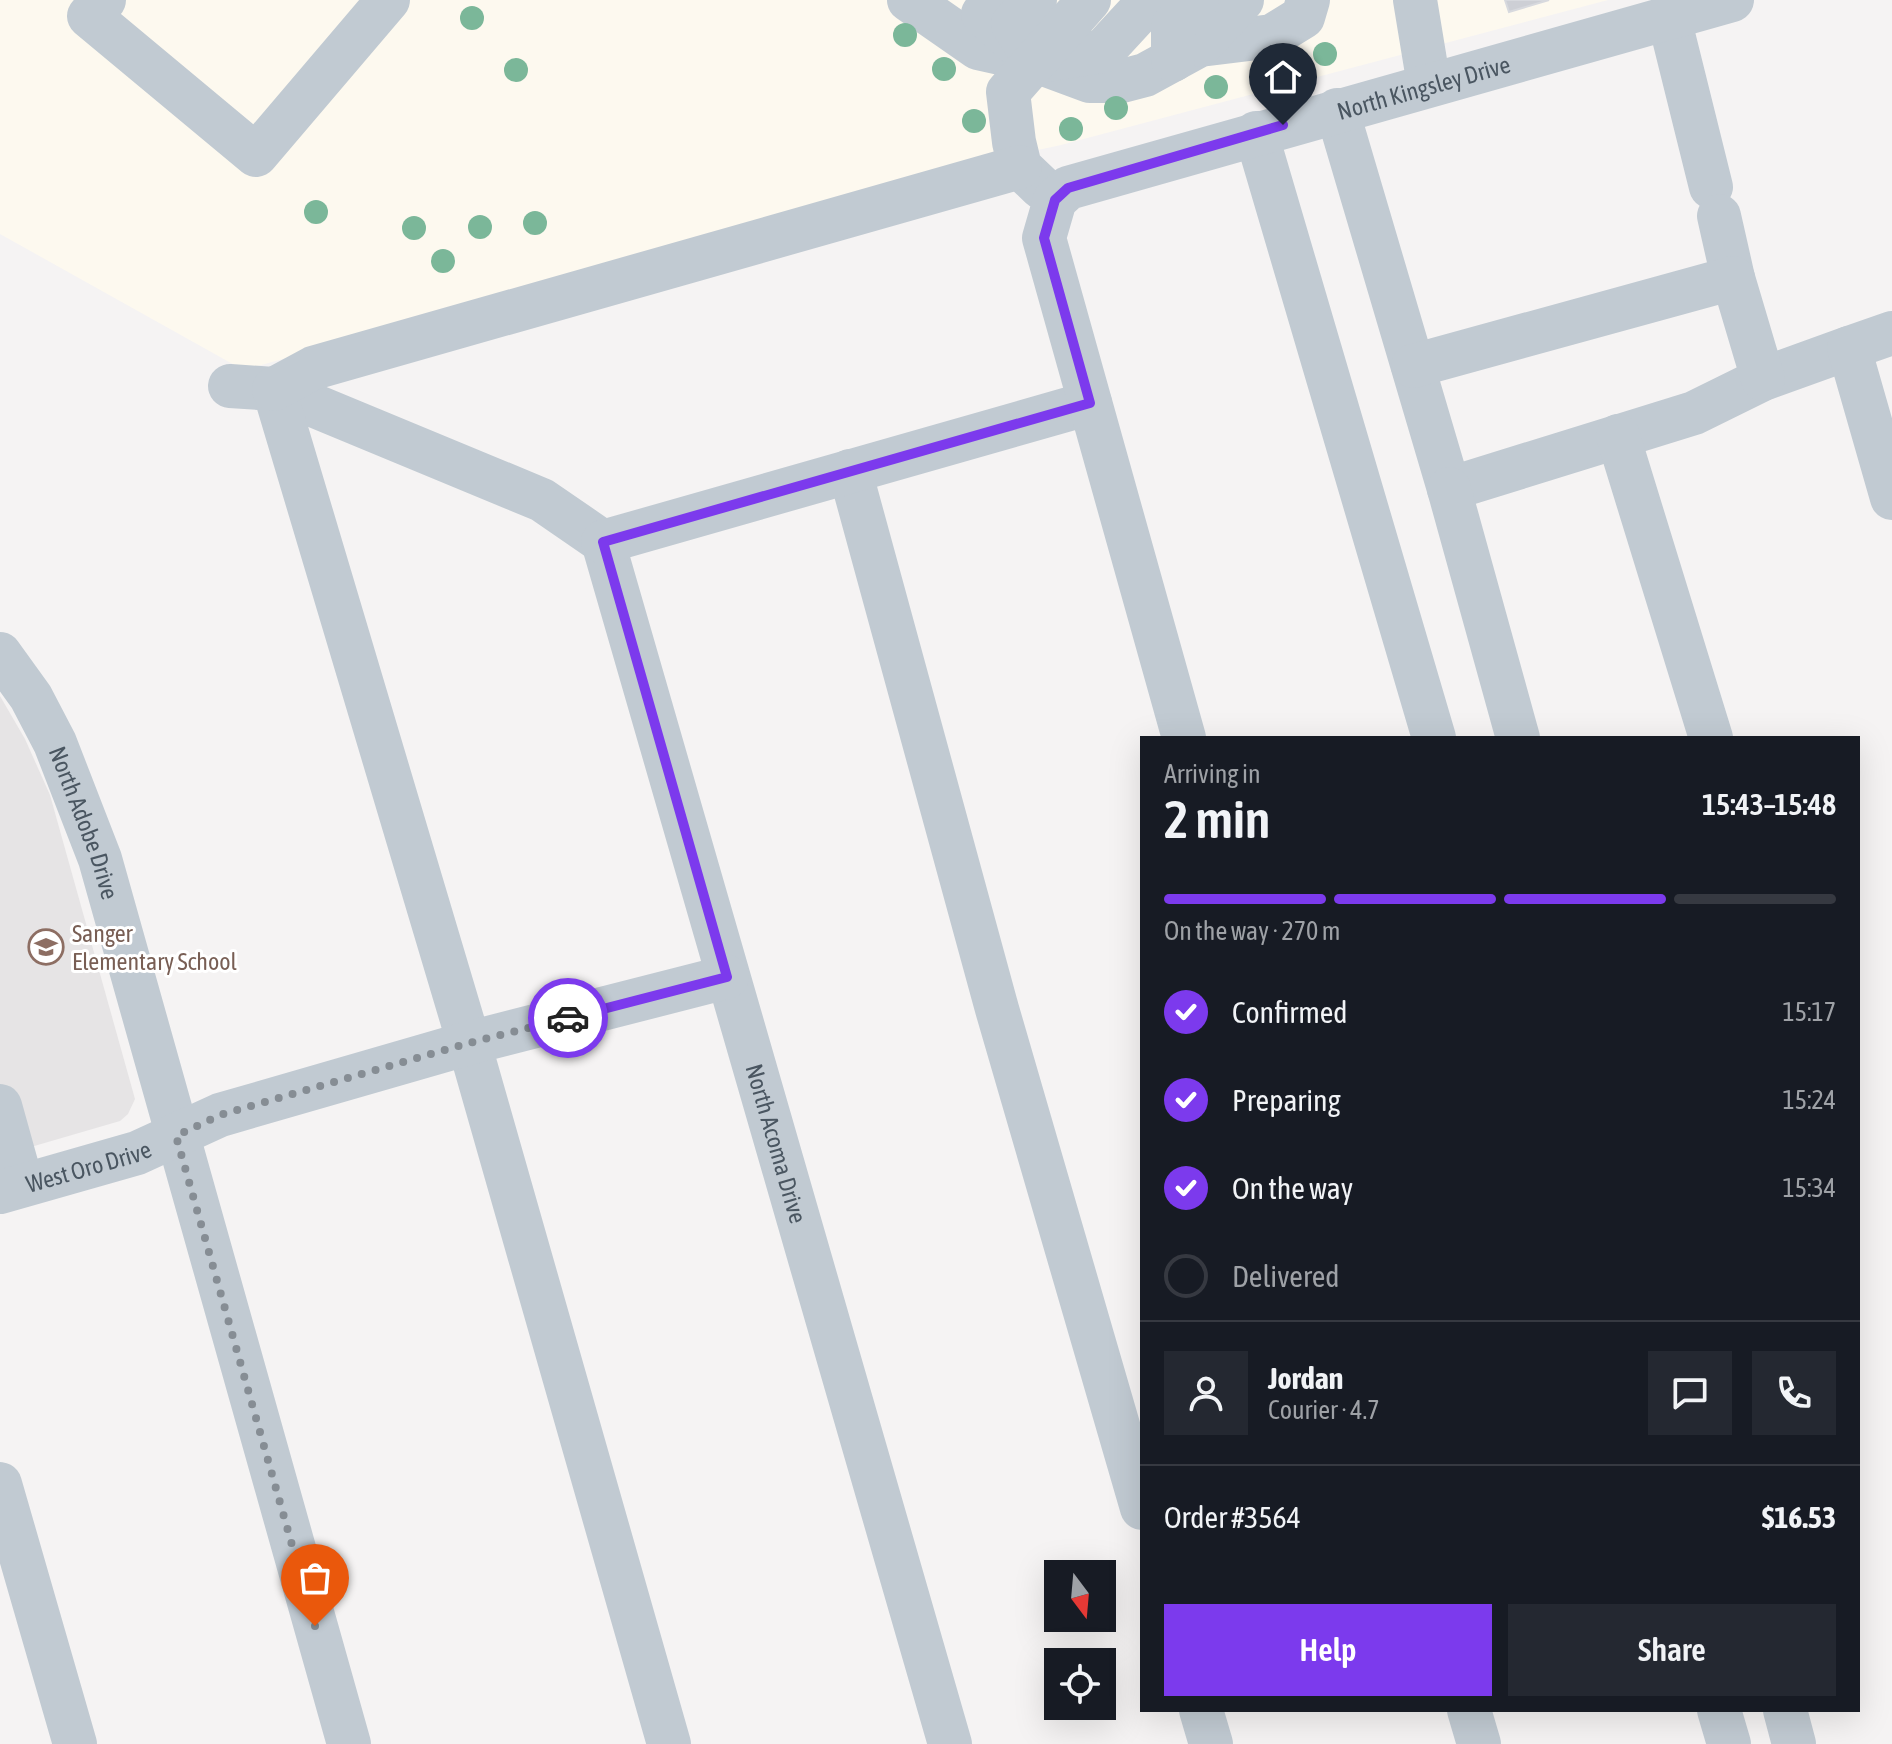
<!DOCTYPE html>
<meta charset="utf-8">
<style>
:root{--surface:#171b24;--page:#242831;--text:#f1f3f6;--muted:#9ea1a6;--line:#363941;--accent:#7c3aed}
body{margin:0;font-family:"Asap Condensed",sans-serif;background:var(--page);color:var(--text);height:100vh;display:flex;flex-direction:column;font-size:30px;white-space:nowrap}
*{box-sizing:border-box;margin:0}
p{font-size:26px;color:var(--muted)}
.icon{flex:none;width:44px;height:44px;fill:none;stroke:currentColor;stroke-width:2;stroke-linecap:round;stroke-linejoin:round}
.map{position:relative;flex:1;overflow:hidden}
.sheet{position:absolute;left:1140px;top:736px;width:720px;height:976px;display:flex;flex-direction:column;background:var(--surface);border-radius:0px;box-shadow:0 8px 32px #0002}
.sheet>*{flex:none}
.needle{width:52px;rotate:164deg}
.controls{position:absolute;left:1044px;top:1560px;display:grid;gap:16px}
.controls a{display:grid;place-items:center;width:72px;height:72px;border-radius:0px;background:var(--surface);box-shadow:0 8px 32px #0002;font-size:40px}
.pin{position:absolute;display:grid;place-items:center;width:68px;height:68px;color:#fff;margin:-82px -34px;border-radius:50% 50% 50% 0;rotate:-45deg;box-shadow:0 0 8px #0007}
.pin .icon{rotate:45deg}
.courier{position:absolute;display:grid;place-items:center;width:80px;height:80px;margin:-40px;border:6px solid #7c3aed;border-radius:50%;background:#fff;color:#222;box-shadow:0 2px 10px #0007}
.head em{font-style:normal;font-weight:600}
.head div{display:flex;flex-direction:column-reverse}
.head{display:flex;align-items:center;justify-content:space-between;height:136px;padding:0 24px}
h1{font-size:52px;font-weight:600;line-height:60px}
.bar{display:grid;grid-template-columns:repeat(4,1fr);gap:12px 8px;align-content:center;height:96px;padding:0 24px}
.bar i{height:10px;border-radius:6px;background:var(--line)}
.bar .current{background:var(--accent)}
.bar p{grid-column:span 4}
.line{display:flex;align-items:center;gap:20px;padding:0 24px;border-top:2px solid var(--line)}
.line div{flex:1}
.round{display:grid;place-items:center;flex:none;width:84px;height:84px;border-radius:0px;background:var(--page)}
ol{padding:0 24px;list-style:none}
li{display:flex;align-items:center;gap:24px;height:88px}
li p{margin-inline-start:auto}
li .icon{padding:8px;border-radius:50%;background:var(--accent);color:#fff;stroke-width:4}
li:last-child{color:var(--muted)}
li i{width:44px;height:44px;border:4px solid var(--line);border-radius:50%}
.action{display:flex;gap:16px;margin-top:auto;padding:16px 24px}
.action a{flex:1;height:92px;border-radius:0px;background:var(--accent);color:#fff;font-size:32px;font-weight:600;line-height:92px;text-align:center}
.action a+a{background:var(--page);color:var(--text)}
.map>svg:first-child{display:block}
.commercial{fill:#fdf9ef}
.education{fill:#e6e4e5}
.building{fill:#cdcfd5;stroke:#d7d9de;stroke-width:2}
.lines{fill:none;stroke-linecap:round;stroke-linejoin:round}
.minor{stroke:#c1cad2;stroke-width:44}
.tree{fill:#7bb799}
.done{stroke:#868d94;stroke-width:8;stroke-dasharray:0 14.4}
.route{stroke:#7c3aed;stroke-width:10}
.labels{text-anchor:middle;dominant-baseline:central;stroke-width:6;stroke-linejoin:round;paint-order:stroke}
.street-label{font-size:24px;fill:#4a5661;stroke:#fff}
.education-label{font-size:24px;fill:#785e54;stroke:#fff;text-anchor:start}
</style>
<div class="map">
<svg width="1892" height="1744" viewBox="0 0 1892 1744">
<rect width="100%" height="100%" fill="#f5f3f3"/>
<!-- commercial -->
<polygon class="commercial" points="0,0 1608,0 1061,145 982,162 265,364 250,368 247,372 0,234"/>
<!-- education -->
<polygon class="education" points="0,696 25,739 50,795 135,1099 128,1114 120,1121 0,1156"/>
<!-- building -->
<polygon class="building" points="1505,0 1549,0 1509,12"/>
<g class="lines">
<!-- minor -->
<g class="minor">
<polyline points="104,0 89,16 256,155 388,0"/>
<polyline points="909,0 978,48 1036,61 1090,81 1122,81 1145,75 1200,45 1272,36 1303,17 1308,0"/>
<polyline points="992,0 983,14 1028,54"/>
<polyline points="1415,0 1429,85"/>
<polyline points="1669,18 1711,187"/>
<polyline points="1200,45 1242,0"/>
<polyline points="1034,59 1013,24 1035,0"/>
<polyline points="1046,60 1103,51 1150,0"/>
<polyline points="1173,60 1173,26 1197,0"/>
<polyline points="1337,110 1449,489 1694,413 1763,379 1849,348"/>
<polyline points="1256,133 1434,738"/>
<polyline points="1041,187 1020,167 1014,142 1008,92 1089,0"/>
<polyline points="1719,216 1733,278"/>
<polyline points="1892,333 1849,348 1892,498"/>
<polyline points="1413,366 1733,278 1763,379"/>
<polyline points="230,386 274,389 542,500 603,542"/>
<polyline points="274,389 469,1043 669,1744"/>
<polyline points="274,389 313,368 1020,167"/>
<polyline points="1618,436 1711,738"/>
<polyline points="850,471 997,1009 1142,1508"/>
<polyline points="1449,489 1518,738"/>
<path id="s1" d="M 603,542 L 950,1744"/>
<polyline points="603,542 1090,403"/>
<path id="s2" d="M 0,654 L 31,697 L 55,743 L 100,859 L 349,1744"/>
<path id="s3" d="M 1184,738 L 1044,238 L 1055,200 L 1068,188 L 1732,0"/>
<polyline points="0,1106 22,1185"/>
<path id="s4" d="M 0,1192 L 137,1153 L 220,1115 L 469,1043 L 727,977"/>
<polyline points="0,1484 75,1744"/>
<polyline points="1201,1710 1211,1744"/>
<polyline points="1469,1710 1479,1744"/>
<polyline points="1719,1710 1729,1744"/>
<polyline points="1785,1710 1794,1744"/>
</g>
</g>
<!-- trees -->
<g class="tree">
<circle cx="472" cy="18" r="12"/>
<circle cx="905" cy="35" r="12"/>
<circle cx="1325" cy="54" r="12"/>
<circle cx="1291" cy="62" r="12"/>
<circle cx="944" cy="69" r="12"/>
<circle cx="516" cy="70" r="12"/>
<circle cx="1216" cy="87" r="12"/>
<circle cx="1116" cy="108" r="12"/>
<circle cx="974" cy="121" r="12"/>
<circle cx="1071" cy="129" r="12"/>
<circle cx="316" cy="212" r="12"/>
<circle cx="535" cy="223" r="12"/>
<circle cx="480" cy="227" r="12"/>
<circle cx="414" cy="228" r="12"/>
<circle cx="443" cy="261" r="12"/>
</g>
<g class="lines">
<!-- done -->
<polyline class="done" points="315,1626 176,1136 220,1115 469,1043 568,1018"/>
<!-- route -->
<polyline class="route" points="568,1018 727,977 603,542 1090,403 1044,238 1055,200 1068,188 1283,125"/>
</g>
<!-- icons -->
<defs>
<symbol id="school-ring" viewBox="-11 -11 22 22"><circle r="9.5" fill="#fff" stroke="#8d6e63" stroke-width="1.5"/><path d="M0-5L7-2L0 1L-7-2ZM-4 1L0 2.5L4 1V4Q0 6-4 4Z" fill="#8d6e63"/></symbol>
</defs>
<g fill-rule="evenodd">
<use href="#school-ring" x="26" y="927" width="40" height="40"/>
</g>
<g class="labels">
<!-- street labels -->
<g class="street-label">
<text stroke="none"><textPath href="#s3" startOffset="946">North Kingsley Drive</textPath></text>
<text stroke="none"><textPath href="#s2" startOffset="190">North Adobe Drive</textPath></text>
<text stroke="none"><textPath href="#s1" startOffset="626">North Acoma Drive</textPath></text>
<text stroke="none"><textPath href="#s4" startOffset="92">West Oro Drive</textPath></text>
</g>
<!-- education labels -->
<g class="education-label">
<text x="72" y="933">Sanger<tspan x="72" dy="28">Elementary School</tspan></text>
</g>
</g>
</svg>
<div class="controls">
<a><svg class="needle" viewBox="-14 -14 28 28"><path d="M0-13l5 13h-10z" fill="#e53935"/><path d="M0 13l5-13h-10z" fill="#9ea1a6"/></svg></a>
<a><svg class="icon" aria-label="locate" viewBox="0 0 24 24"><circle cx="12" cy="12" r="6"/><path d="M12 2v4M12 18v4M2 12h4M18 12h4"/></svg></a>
</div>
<div class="pin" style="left:315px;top:1626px;background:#ea580c"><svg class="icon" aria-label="bag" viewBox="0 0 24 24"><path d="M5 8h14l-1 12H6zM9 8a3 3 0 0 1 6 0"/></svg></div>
<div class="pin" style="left:1283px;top:125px;background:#1f2937"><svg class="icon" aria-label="home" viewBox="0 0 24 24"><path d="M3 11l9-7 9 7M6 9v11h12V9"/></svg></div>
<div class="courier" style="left:568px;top:1018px"><svg class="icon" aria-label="car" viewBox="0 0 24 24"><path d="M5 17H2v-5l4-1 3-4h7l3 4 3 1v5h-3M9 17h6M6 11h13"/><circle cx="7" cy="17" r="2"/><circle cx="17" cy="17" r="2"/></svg></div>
<section class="sheet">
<div class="head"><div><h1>2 min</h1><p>Arriving in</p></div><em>15:43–15:48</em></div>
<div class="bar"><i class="current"></i><i class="current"></i><i class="current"></i><i></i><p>On the way · 270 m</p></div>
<ol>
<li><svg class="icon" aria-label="check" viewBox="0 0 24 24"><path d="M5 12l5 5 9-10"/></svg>Confirmed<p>15:17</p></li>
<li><svg class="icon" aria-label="check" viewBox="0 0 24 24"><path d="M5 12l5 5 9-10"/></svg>Preparing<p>15:24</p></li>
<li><svg class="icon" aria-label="check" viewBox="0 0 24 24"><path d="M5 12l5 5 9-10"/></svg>On the way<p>15:34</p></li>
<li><i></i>Delivered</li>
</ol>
<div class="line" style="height:144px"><a class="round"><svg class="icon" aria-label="person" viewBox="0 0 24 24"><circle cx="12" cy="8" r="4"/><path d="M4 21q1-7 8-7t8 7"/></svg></a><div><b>Jordan</b><p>Courier · 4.7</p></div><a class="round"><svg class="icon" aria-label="chat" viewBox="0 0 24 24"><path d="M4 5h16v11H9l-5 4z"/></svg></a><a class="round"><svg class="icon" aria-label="phone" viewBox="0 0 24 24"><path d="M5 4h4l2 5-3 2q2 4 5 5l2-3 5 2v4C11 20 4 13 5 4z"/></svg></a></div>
<div class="line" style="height:104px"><div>Order #3564</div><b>$16.53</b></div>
<div class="action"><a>Help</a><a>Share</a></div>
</section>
</div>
